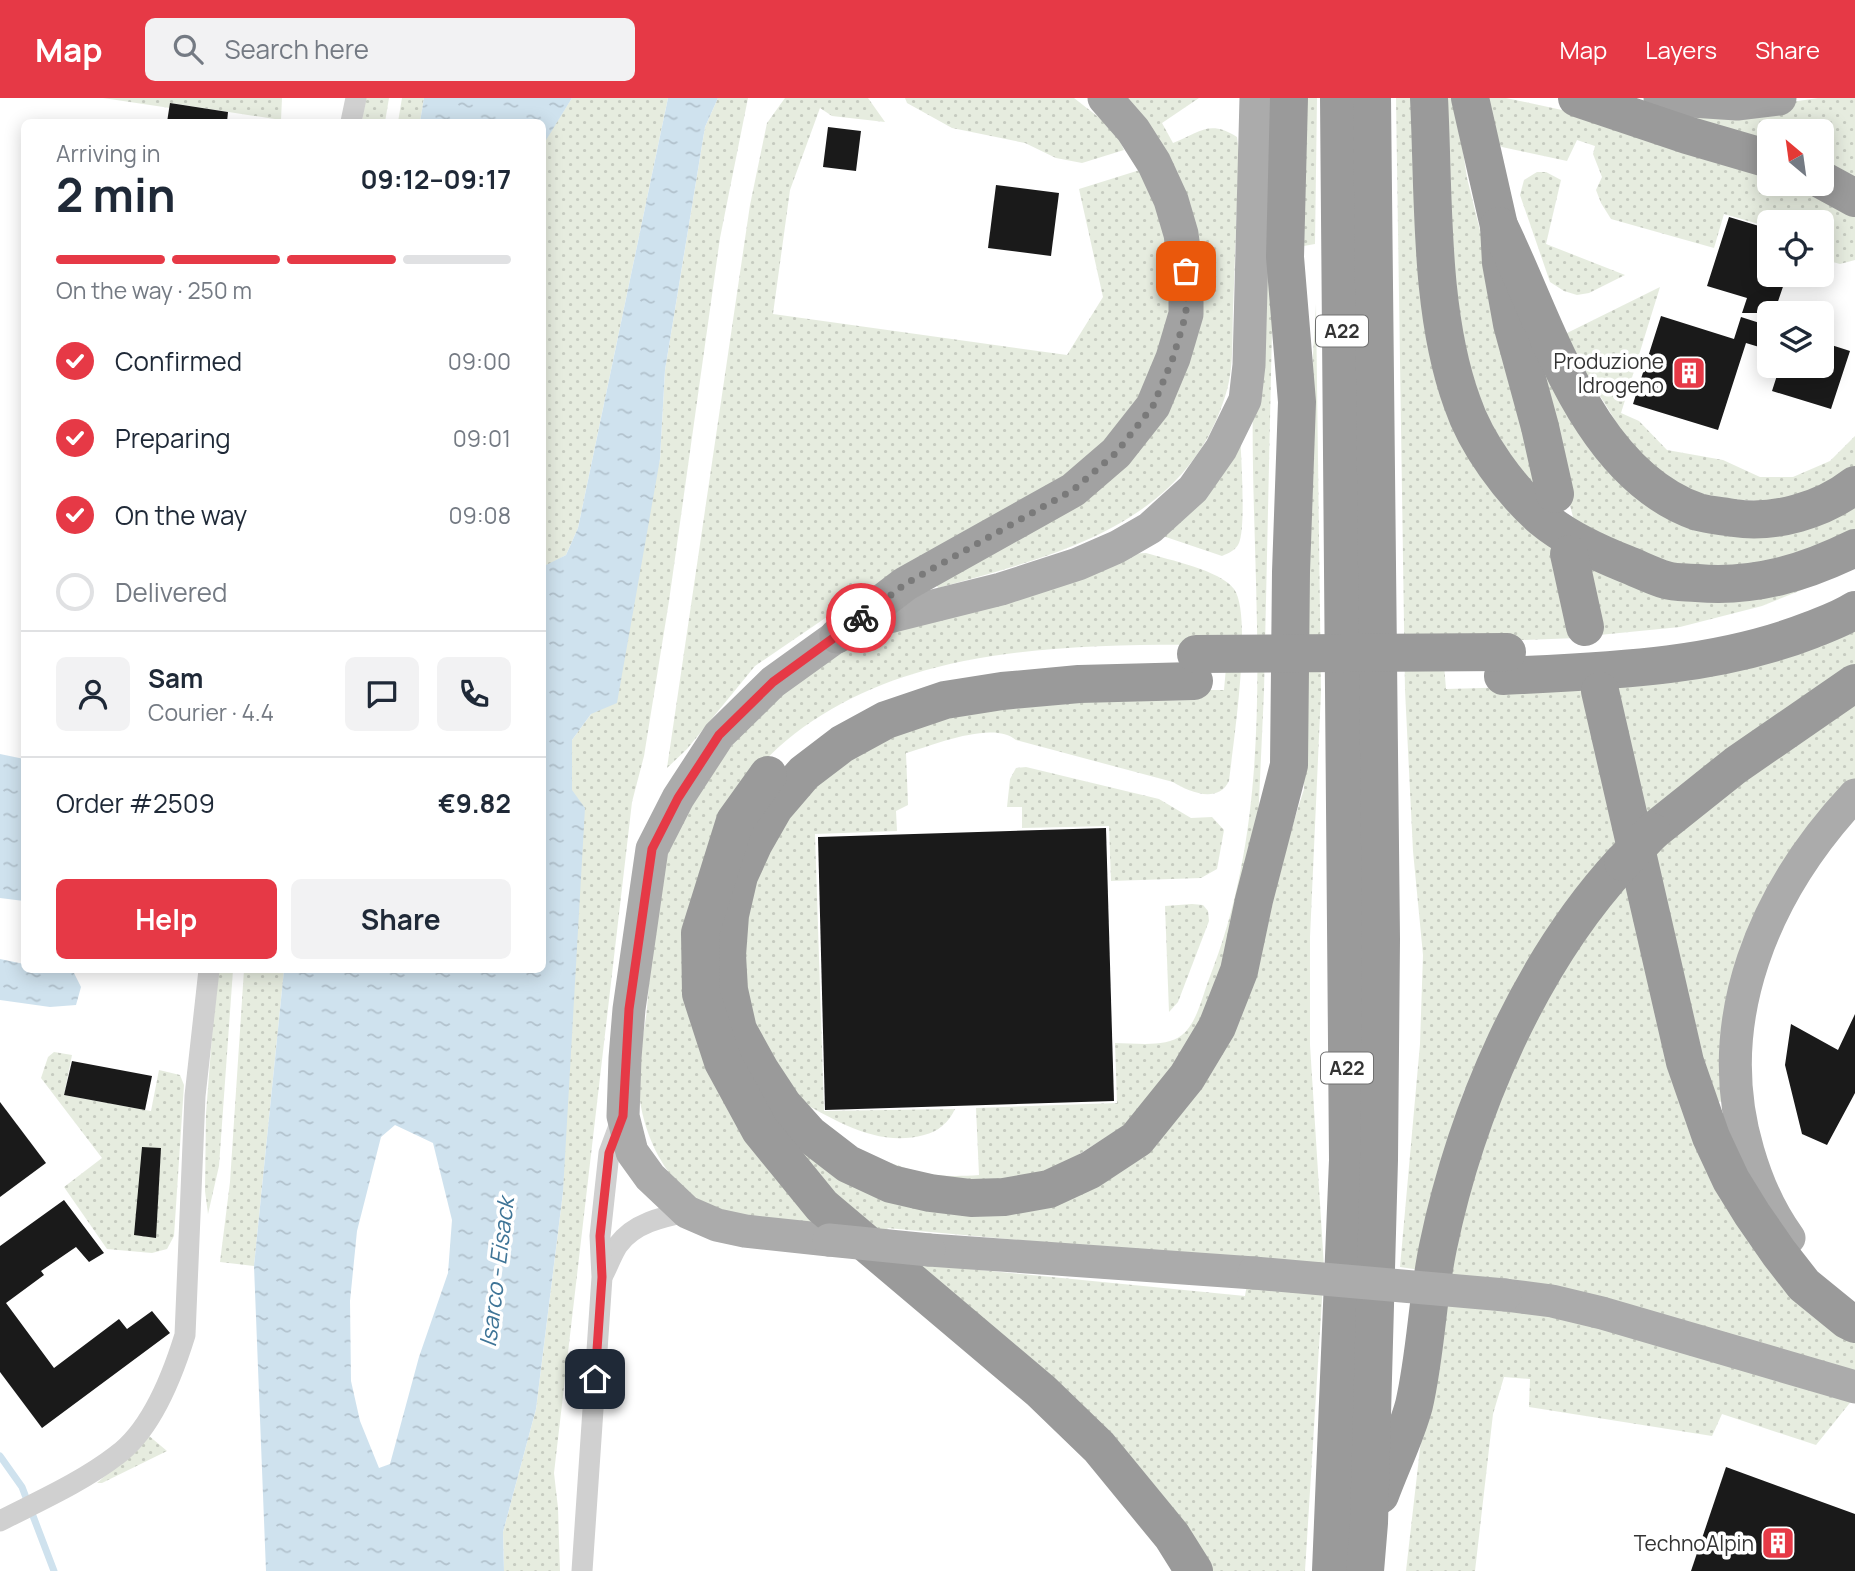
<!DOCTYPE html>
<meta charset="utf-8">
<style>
:root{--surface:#fff;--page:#f2f2f3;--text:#1f2937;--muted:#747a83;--line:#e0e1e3;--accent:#e63946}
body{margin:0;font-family:Manrope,sans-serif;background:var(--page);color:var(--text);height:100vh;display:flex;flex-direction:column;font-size:26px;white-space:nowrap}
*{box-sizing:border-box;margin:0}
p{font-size:23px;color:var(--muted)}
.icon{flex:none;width:38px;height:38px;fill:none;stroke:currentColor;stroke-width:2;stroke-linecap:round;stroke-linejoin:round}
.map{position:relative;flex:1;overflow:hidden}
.drawer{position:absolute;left:21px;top:21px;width:525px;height:854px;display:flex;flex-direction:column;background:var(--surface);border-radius:10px;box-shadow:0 4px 18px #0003}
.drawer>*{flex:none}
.needle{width:46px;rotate:331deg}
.fabs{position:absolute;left:1757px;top:21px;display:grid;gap:14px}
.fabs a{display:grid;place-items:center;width:77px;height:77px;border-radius:10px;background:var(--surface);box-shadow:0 4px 18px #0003;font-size:35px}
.pin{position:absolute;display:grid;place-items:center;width:60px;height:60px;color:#fff;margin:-30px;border-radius:14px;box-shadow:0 4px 10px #0006}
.courier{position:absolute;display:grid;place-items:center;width:70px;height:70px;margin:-35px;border:5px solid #e63946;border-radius:50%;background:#fff;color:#222;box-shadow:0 2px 9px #0007}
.head em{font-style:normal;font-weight:700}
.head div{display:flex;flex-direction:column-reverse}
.head{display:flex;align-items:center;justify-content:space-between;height:119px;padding:0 35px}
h1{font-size:46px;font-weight:700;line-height:52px}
.bar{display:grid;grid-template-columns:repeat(4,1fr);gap:10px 7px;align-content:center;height:84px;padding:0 35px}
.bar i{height:9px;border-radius:5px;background:var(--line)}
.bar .active{background:var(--accent)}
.bar p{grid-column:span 4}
.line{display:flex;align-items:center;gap:18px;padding:0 35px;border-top:2px solid var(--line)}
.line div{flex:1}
.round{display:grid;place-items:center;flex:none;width:74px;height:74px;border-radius:10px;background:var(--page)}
ol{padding:0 35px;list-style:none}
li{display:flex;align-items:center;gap:21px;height:77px}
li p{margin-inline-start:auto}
li .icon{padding:7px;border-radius:50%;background:var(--accent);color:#fff;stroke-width:4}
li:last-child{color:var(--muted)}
li i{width:38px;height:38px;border:4px solid var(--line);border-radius:50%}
.primary-button{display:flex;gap:14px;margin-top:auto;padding:14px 35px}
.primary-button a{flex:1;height:80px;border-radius:10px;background:var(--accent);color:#fff;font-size:28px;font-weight:700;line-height:80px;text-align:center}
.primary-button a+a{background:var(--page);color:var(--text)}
header{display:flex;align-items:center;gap:42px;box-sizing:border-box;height:98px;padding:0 35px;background:var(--accent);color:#fff}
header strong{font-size:33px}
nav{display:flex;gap:38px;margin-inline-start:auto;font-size:24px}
.search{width:490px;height:63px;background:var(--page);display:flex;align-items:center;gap:18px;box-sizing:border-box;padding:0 24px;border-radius:10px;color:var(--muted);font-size:26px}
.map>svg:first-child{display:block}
.grass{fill:url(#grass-dots);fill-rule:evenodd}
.water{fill:url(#water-ripples);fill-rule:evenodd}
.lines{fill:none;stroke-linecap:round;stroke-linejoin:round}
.stream{stroke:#cfe2ee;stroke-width:7}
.building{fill:#1a1a1a}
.minor{stroke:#d0d0d0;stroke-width:21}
.primary{stroke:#ababab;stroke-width:33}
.trunk{stroke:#a2a2a2;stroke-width:35}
.motorway{stroke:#9a9a9a;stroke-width:38}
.primary-bridge{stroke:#ababab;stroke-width:33}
.motorway-bridge{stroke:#9a9a9a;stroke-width:38}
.done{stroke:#7a7a7a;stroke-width:7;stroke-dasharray:0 12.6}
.route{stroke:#e63946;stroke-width:9}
.labels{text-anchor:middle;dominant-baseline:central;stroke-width:7;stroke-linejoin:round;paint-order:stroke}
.shield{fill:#fff;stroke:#707070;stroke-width:2}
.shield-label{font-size:19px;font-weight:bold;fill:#333}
.poi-label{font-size:21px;fill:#333;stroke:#fff;text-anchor:end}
.water-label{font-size:23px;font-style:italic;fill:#3f7597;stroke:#fff}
</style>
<header>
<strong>Map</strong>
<div class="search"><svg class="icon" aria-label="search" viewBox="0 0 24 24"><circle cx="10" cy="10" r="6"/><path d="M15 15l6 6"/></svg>Search here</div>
<nav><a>Map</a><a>Layers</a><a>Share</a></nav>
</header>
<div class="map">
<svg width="1855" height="1473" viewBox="0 0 1855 1473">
<defs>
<pattern id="grass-dots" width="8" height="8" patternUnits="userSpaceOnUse" patternTransform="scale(1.75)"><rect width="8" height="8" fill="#e6ecdf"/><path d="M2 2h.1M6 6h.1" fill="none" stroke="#c6cbc0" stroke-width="1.8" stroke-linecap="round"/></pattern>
<pattern id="water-ripples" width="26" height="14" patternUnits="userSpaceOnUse" patternTransform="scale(1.75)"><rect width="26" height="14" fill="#cfe2ee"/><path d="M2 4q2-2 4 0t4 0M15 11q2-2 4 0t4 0" fill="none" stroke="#b2c2cd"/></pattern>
</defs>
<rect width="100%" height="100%" fill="#fff"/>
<!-- grass -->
<g class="grass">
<polygon points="103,0 282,0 281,22 171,5 170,10"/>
<polygon points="365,0 389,0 385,24 362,24"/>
<polygon points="402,0 424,0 420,24 398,24"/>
<polygon points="572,0 668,0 578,430 566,457 546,468 542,466 542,47"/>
<polygon points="718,0 748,0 720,140 669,503 644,658 632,704 554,1375 558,1410 560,1473 504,1473 503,1434 536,1311 563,1094 572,642 591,616 660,361 665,272 705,29"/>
<polygon points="785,0 868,0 885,24 832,18 820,10 790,92 773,216 1067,257 1103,199 1079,91 1143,71 1169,134 1172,212 1147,289 1091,360 1043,393 859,497 755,568 687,651 667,670 750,107 767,25"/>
<polygon points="905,0 1074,0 1115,32 1124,52 1082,65 1056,60 1025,45 952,30 907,5"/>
<path d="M 1116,0 L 1199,0 L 1162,25 L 1173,45 C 1199,35 1209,21 1237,39 L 1239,54 C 1237,107 1235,160 1233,212 C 1232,238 1234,267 1227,292 C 1189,427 1056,457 938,490 L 934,482 L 1103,378 L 1193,208 Z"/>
<path d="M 1263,0 L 1274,141 L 1264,593 L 1258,725 L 1255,760 L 1202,936 L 1143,1016 L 1046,1077 L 939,1089 L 882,1062 C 922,1076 937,1080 979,1077 L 976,1010 L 1117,1005 L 1115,945 C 1135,945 1166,950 1182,937 C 1197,925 1202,899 1209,881 C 1283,695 1249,490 1253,295 C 1255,197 1260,98 1263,0 Z"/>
<polygon points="1300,0 1317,0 1315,146 1298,149"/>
<polygon points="1396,0 1422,0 1432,238 1559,446 1578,540 1494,543 1442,542 1446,591 1582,587 1624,746 1544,854 1464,993 1433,1090 1420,1172 1400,1169 1420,946 1423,857 1413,753 1405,592"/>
<polygon points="1443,0 1455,0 1467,80 1510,253 1538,397 1514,374 1457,253"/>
<polygon points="1488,0 1506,0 1585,17 1769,70 1769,86 1810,86 1855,113 1855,162 1840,166 1822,161 1822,124 1769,124 1769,129 1724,116 1714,150 1611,121 1601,105 1596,92 1602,79 1593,56 1595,48 1577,42 1567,63 1502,49 1497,45"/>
<polygon points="1616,0 1738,12 1818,0 1855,0 1855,83 1822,67 1822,33 1769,33 1769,49"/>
<polygon points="1537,74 1546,74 1561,82 1546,146 1625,177 1589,195 1577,197 1564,193 1550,184 1520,97 1524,82"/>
<polygon points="1660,189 1621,315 1639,323 1667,352 1723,362 1760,379 1793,379 1830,363 1855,338 1855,371 1834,383 1777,404 1704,400 1675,386 1635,355 1563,237"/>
<path d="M 1316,206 L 1321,594 L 1310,839 L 1310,947 L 1324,1169 L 1305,1473 L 1206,1473 L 807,1073 L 726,918 L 880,1092 L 1108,1070 L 1262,824 L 1304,691 L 1300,477 ZM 887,1130 L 1251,1163 L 1245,1198 L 930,1167 Z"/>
<polygon points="1529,244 1701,424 1855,397 1855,433 1763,468 1675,467 1575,427"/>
<path d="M 1240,335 C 1241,356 1246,429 1239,445 C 1236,452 1229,455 1222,458 L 1157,436 Z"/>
<path d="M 1146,455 C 1169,462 1220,472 1234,491 C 1253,517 1233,648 1229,683 C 1218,706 1189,694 1173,684 L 1016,642 C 993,622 934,647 906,655 L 908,707 L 896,713 L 897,733 L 815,736 L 824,1013 L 955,1011 C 949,1024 938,1034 924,1037 C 878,1050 835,1022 796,1001 C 768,987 741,922 736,892 C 734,886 735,878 735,871 C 734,859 733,846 734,834 C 735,815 741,796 747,778 C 753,763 757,747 765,734 C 796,684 844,654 896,631 C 933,614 972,602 1012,597 C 1082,590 1153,592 1224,592 L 1228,547 C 1129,546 1008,546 913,576 C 849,595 784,633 744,687 C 730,706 721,733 714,755 C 709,771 702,788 697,805 C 686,849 690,913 708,956 C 724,996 754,1044 783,1076 C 799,1095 818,1111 835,1129 C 813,1127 791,1126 769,1124 C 758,1123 746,1124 736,1121 C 674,1104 640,1043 638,981 C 637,958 645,933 647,910 C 651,866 650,820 660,778 C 680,694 766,595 841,555 C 888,530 936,516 986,501 C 1039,485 1090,457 1146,455 Z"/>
<polygon points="1582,457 1819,485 1762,508 1680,529 1599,537"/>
<polygon points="1855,518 1855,569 1642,720 1609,584"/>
<polygon points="1855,595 1855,682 1808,738 1722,1004 1713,1002 1651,756"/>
<polygon points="1026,669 1159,701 1191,720 1212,719 1224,732 1217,771 1201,780 1111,783 1109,728 1022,730 1022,709 1007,709 1010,681 1016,670"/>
<polygon points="1629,779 1708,1038 1855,1226 1855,1273 1579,1222 1853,1301 1816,1347 1722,1316 1712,1338 1529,1309 1530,1281 1504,1279 1493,1316 1475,1473 1406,1473 1436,1211 1450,1133 1523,929"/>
<polygon points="1192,806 1203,807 1208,813 1209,823 1178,904 1169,914 1165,808"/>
<polygon points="217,872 233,872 219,1068 208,1116 205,1093 206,1016"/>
<polygon points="244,872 284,872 254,1168 220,1164 230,1084"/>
<polygon points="54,954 72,957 64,997 151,1013 159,972 180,977 184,987 174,1138 167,1151 152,1155 107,1151 64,1089 102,1060 41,980 48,959"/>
<polygon points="148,1337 167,1353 102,1385 97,1385 128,1358"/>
</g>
<!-- water -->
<g class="water">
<polygon points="424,0 572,0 543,47 542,24 420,24"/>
<path d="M 668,0 L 718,0 L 705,29 L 665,272 L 660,361 L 617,605 L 591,616 L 572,642 L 572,692 L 585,710 L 563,1094 L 536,1311 L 503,1434 L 504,1473 L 266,1473 L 254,1168 L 284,872 L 542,872 L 543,466 L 546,467 L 566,457 L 578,430 ZM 395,1027 L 433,1045 L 452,1122 L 448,1175 L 419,1259 L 390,1366 L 379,1370 L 360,1323 L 351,1283 L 350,1203 L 357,1133 L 381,1039 Z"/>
<polygon points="0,656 24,661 24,803 0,800"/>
<polygon points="0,861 24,866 24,872 73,873 81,889 76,907 50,909 0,902"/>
</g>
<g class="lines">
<!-- stream -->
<polyline class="stream" points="0,1358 22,1389 54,1473"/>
</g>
<!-- building -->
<g class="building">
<polygon points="170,5 228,14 227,24 167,24"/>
<polygon points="828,29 861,33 856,73 823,69"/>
<polygon points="996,87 1059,95 1051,158 988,150"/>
<polygon points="1729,119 1769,131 1769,177 1787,177 1774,215 1742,215 1747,200 1707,188"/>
<polygon points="1661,218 1734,241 1741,219 1769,228 1769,252 1746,245 1718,332 1633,306"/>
<polygon points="1822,244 1850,253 1831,311 1772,293 1780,268 1822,268"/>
<polygon points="1106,730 1114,1003 825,1012 818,739"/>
<polygon points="1855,916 1855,995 1827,1047 1802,1036 1785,967 1791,926 1838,952"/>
<polygon points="72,963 152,978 145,1012 64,997"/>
<polygon points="0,1004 46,1065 0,1099"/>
<polygon points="142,1049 161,1050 156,1140 134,1137"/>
<polygon points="64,1102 104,1155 89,1164 76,1149 41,1173 44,1177 6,1205 54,1270 119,1221 127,1231 152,1213 170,1235 42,1330 0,1274 0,1148"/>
<polygon points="1726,1369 1855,1416 1855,1473 1691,1473"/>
</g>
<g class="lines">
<!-- minor -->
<g class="minor">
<polyline points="351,24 356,0"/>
<path d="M 603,1177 C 608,1168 612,1156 618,1147 C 634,1125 662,1119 687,1114"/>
<path d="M 0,1423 C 39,1403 82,1384 117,1357 C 151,1332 173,1276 185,1237 L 195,998 L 209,872"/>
<polyline points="582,1473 602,1179 600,1138 609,1055 622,1020"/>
</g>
<!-- primary -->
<g class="primary">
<path d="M 1789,1140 C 1770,1114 1757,1084 1748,1053 C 1709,922 1765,793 1855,697"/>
<polyline points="829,1142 745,1133 717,1127 687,1114 650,1079 632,1054 623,1018 625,960 629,911 652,751 678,700 719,637 773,584 837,538 889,519 1001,491 1078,466 1117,449 1150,430 1193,391 1221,351 1245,302 1249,267 1256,0"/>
<polyline points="929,1152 1254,1175"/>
<polyline points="1505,1197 1552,1203 1602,1215 1855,1289"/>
</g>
<!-- trunk -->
<g class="trunk">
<polyline points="1661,0 1737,5 1779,0"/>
<polyline points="837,538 905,486 1073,392 1116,355 1153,308 1173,260 1186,216 1186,173 1181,136 1171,102 1154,65 1133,32 1105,0"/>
</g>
<!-- motorway -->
<g class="motorway">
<path d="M 1429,0 C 1434,97 1429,213 1462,304 C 1476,346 1510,392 1543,421 C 1567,441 1598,455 1626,466 C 1639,471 1652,478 1666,482 C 1675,485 1687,484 1697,485 C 1754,490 1804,475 1855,450"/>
<polyline points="1470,0 1499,128 1501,165 1512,226 1540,329 1555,396"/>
<polyline points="1577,0 1687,37 1769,61"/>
<polyline points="1822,82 1855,100"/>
<path d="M 1499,128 C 1546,223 1586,375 1698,414 C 1709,417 1723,418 1734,420 C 1775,426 1823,412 1855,387"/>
<polyline points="1569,456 1585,529"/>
<path d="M 1503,578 C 1606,573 1714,570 1811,532 C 1826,526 1841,521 1855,512"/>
<polyline points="1194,583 1079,586 1002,593 945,602 886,622 842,646 804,675 774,710 754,745 739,778 730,817 727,857 729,892 738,932 760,972 783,1007 809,1036 848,1066 891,1086 930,1095 971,1100 1004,1099 1049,1091 1090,1072 1137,1041 1187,979 1217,929 1239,873 1254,802 1289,667 1291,474 1297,304 1285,159 1289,0"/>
<polyline points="1600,593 1685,964 1711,1039 1731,1082 1752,1116 1779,1155 1804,1187 1847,1222 1855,1226"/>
<polyline points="768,677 735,723 700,835 701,896 723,964 760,1032 822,1108 1041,1293 1099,1349 1172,1438 1194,1473"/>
<polyline points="1652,734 1736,667 1855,585"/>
<path d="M 1380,1397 C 1391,1367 1406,1337 1414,1307 C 1426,1255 1427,1201 1438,1149 C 1466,1014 1529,866 1623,764"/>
<polyline points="1331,1473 1348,1062 1339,0"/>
<polyline points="1365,1473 1369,1425 1379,1062 1381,841 1372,0"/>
</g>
<!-- primary-bridge -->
<g class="primary-bridge">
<polyline points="829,1142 929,1152"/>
<polyline points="1254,1175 1505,1197"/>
</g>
<!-- motorway-bridge -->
<g class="motorway-bridge">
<polyline points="1196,556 1507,554"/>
<polyline points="1623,764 1652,734"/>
</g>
</g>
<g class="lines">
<!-- done -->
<polyline class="done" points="861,520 905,486 1073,392 1116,355 1153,308 1173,260 1186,216 1186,173"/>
<!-- route -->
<polyline class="route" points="595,1281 602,1179 600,1138 603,1110 609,1055 623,1018 629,911 652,751 678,700 719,637 773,584 861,520"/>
</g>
<!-- icons -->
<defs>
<symbol id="building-square" viewBox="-11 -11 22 22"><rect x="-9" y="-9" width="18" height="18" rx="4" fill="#e63946" stroke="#fff"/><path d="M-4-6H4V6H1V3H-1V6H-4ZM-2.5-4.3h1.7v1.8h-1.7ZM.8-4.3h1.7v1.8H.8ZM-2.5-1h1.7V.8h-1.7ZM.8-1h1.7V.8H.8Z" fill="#fff"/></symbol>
</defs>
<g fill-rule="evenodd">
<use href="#building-square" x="1670" y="256" width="38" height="38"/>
<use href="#building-square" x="1759" y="1426" width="38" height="38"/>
</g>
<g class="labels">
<!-- shield labels -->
<g class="shield">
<rect x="1316" y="217.5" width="52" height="31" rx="5"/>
<rect x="1321" y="954.5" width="52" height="31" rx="5"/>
</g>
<g class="shield-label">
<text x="1342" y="233">A22</text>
<text x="1347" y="970">A22</text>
</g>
<!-- poi labels -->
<g class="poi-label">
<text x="1664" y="263">Produzione<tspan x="1664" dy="24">Idrogeno</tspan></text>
<text x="1754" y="1445">TechnoAlpin</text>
</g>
<!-- water labels -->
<g class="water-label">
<text transform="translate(496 1174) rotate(-83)">Isarco - Eisack</text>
</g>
</g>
</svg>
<div class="fabs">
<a><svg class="needle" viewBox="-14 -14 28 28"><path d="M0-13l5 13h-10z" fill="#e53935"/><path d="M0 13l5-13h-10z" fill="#747a83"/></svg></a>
<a><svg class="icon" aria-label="locate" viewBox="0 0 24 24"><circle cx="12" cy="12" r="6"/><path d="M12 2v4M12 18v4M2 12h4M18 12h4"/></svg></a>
<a><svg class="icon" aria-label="layers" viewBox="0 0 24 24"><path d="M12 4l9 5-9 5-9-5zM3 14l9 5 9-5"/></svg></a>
</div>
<div class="pin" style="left:1186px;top:173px;background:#ea580c"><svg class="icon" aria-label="bag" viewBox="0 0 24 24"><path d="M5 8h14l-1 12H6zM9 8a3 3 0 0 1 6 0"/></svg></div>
<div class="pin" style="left:595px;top:1281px;background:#1f2937"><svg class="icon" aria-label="home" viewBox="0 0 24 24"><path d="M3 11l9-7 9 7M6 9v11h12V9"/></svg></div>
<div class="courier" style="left:861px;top:520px"><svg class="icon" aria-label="bike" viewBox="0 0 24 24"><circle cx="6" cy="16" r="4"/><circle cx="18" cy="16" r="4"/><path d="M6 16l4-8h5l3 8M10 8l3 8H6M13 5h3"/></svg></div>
<section class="drawer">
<div class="head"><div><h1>2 min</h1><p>Arriving in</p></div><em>09:12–09:17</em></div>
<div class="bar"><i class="active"></i><i class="active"></i><i class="active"></i><i></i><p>On the way · 250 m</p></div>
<ol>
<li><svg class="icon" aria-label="check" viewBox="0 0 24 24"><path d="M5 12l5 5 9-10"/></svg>Confirmed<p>09:00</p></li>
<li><svg class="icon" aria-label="check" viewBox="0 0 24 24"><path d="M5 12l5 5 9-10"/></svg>Preparing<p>09:01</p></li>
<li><svg class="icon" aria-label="check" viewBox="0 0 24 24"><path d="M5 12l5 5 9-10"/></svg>On the way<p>09:08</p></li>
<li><i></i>Delivered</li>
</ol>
<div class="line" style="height:126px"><a class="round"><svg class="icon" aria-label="person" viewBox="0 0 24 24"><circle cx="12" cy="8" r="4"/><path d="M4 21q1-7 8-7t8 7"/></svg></a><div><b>Sam</b><p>Courier · 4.4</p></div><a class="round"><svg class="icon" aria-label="chat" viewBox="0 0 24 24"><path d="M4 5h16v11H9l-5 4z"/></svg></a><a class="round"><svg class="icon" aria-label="phone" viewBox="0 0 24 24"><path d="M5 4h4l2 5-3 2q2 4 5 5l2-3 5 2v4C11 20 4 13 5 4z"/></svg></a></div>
<div class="line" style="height:91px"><div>Order #2509</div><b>€9.82</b></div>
<div class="primary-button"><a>Help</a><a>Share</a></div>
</section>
</div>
